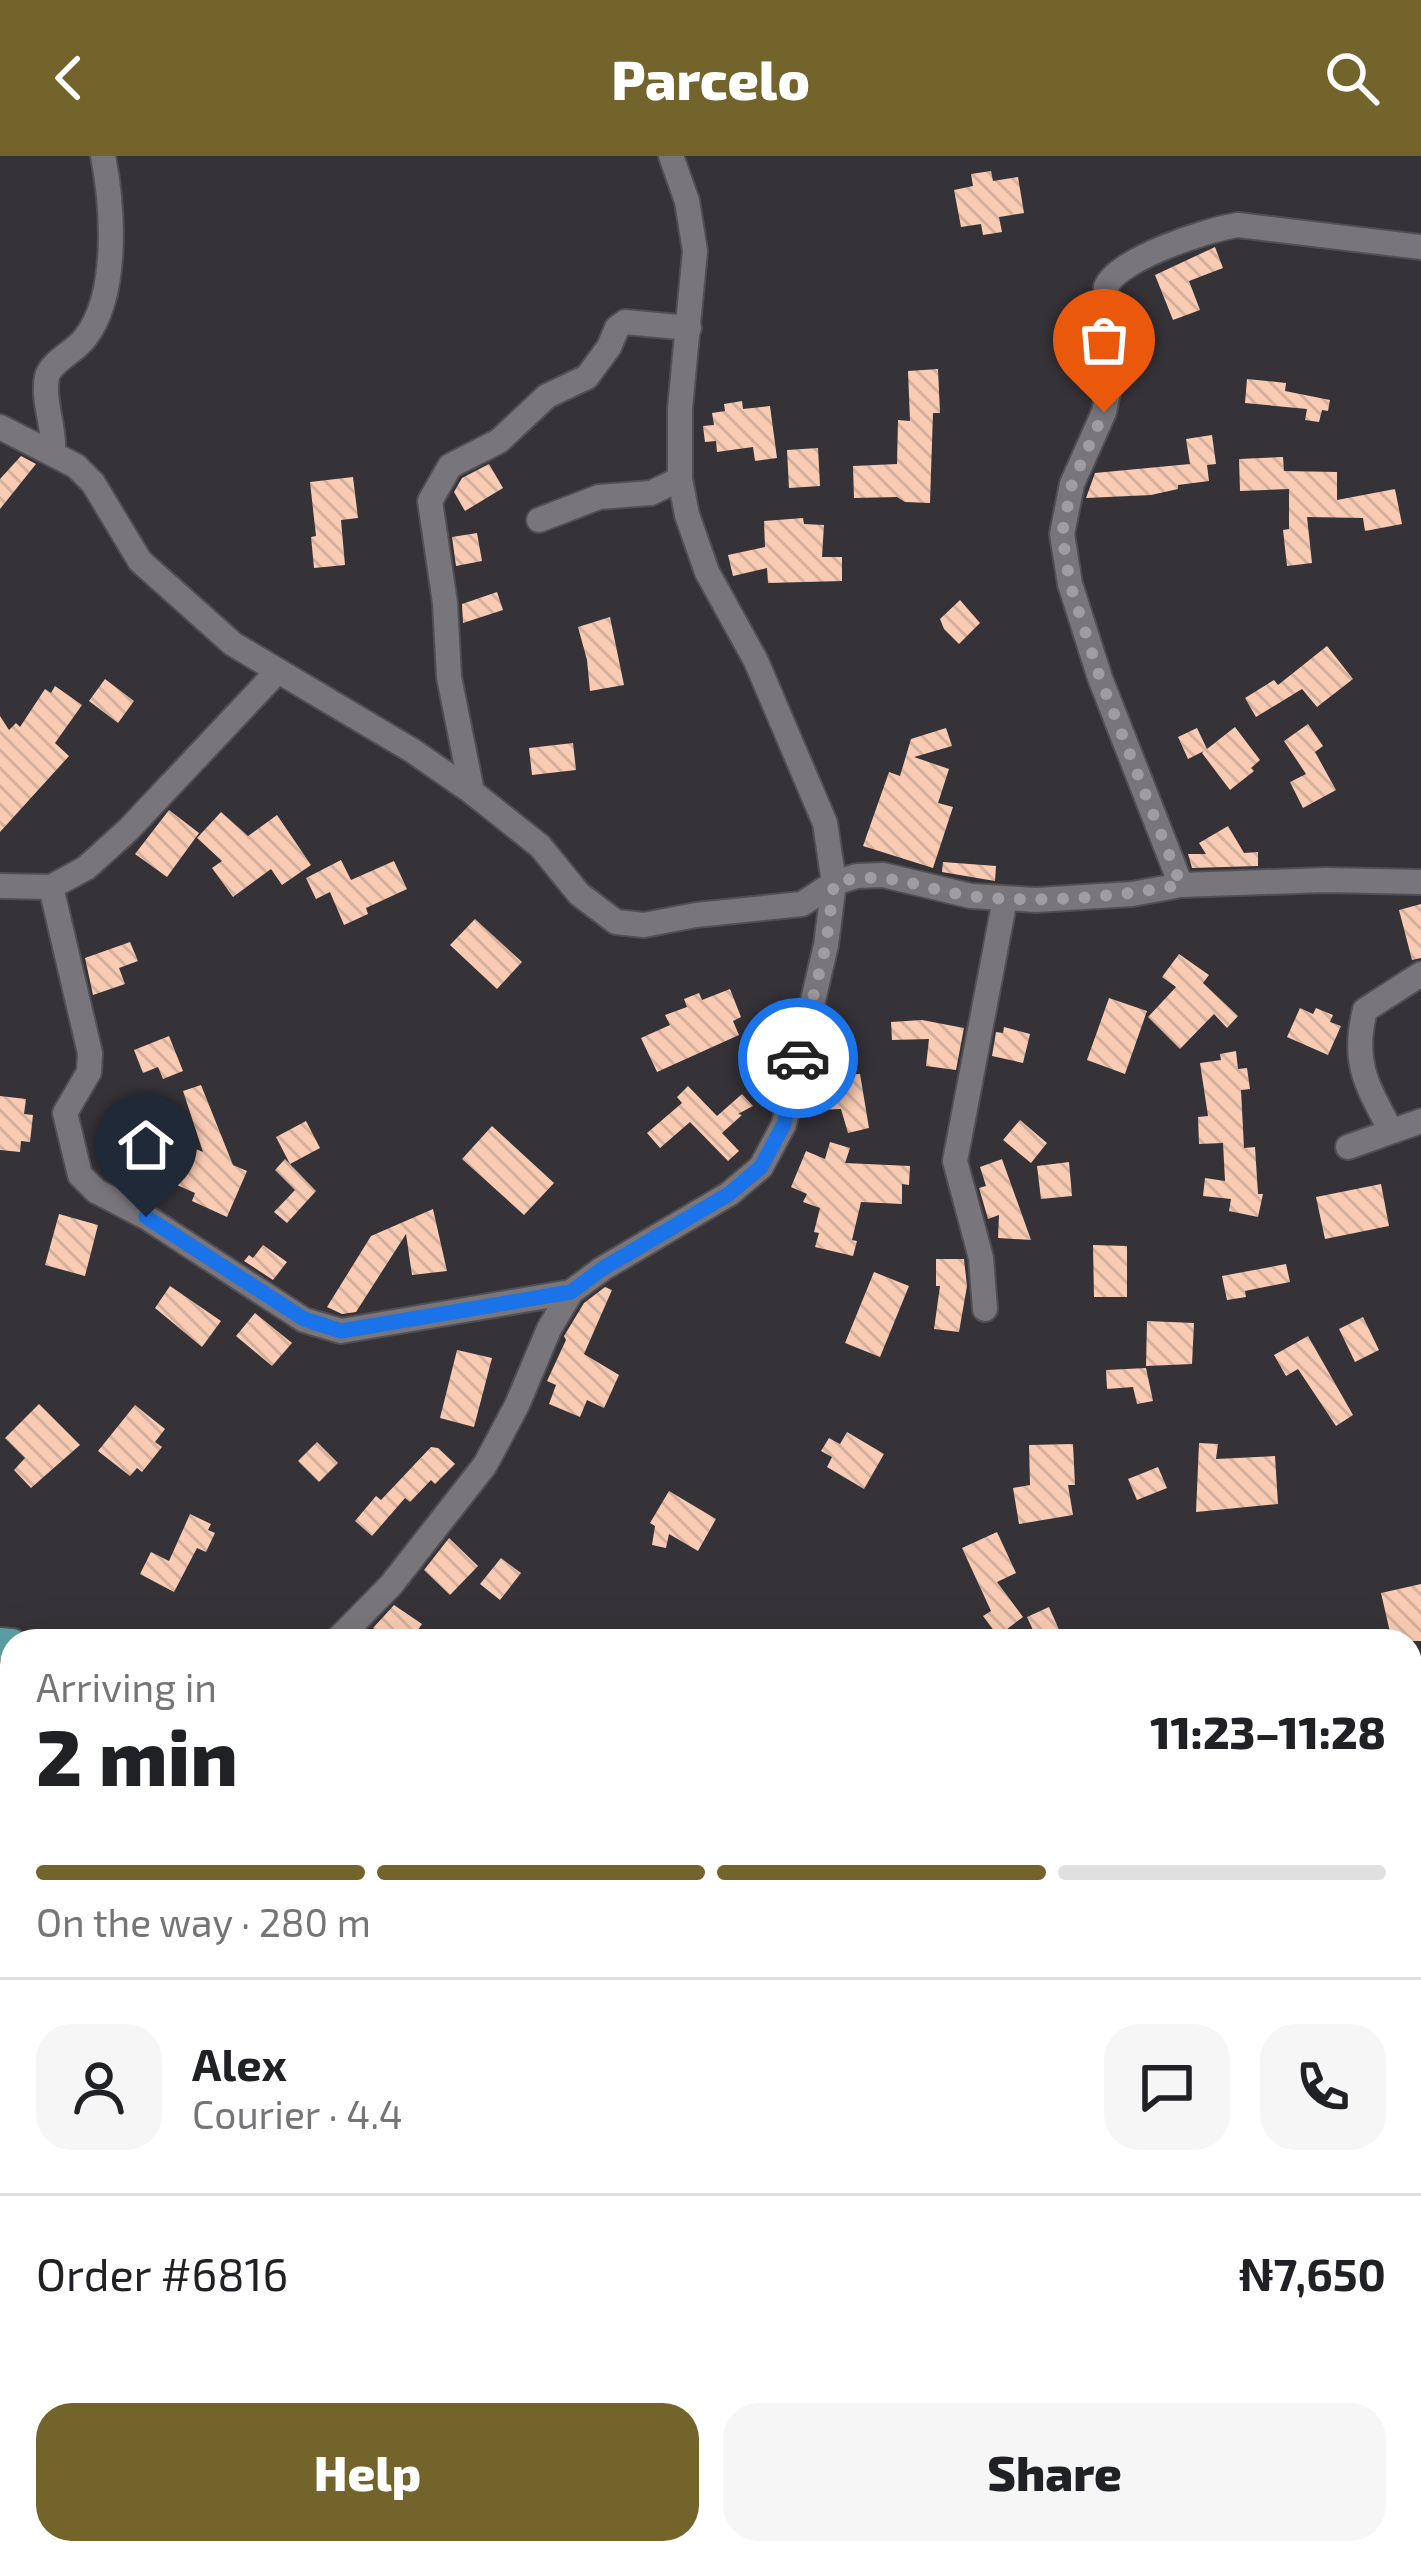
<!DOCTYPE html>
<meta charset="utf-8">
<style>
:root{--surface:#fff;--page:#f6f6f6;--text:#202124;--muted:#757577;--line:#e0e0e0;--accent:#72642b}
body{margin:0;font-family:"Exo 2",sans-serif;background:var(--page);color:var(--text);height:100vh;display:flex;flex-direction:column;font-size:45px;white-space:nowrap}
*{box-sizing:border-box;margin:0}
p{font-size:39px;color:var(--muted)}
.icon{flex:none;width:66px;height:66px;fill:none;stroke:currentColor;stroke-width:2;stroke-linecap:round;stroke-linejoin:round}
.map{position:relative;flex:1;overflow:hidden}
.drawer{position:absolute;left:0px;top:1473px;width:1422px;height:936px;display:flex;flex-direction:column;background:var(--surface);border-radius:36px 36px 0 0;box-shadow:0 12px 48px #0002}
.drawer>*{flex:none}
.pin{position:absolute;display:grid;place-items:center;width:102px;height:102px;color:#fff;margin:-123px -51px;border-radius:50% 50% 50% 0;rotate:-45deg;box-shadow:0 0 12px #0007}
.pin .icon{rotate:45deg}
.courier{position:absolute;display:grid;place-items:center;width:120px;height:120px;margin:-60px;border:9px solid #1a73e8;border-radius:50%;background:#fff;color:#222;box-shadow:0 3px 15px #0007}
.summary em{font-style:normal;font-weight:800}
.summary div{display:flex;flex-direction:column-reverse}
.summary{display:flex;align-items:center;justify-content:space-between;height:204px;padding:0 36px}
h1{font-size:78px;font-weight:800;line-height:90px}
.bar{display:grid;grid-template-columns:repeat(4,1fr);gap:18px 12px;align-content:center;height:144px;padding:0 36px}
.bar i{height:15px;border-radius:9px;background:var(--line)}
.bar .selected{background:var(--accent)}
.bar p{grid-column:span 4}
.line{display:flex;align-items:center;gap:30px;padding:0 36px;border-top:3px solid var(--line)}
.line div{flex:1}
.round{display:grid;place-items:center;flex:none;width:126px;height:126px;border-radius:36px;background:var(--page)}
.primary-button{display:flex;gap:24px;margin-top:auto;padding:24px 36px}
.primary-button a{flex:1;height:138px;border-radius:36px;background:var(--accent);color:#fff;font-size:48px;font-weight:800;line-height:138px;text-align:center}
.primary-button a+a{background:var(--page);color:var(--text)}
header{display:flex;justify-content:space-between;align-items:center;height:156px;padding:0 36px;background:var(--accent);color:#fff;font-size:54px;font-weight:800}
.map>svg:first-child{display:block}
.building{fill:url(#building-back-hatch)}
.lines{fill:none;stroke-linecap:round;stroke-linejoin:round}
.minor-casing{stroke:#514f53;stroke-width:28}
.major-casing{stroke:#514f53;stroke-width:34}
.minor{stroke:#78757b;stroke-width:24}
.major{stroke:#5ca0a4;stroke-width:30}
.done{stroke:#9f9da1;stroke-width:12;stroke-dasharray:0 21.6}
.route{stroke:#1a73e8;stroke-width:15}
</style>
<header><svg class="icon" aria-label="back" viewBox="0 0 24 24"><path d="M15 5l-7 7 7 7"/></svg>Parcelo<svg class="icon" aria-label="search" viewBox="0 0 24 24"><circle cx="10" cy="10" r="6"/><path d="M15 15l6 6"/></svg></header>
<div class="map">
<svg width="1421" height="2409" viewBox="0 0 1421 2409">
<defs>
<pattern id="building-back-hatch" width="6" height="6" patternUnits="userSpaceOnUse" patternTransform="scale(3)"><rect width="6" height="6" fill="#f9cbb3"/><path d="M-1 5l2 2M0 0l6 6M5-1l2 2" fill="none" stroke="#d4af9c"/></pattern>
</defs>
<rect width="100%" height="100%" fill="#353238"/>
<!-- building -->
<g class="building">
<polygon points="991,15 993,25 1018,21 1024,57 999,61 1002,76 983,79 981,68 961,71 954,34 973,30 971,18"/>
<polygon points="1215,91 1223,112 1189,125 1200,154 1173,164 1155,119"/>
<polygon points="938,213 940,257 933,257 930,347 905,346 897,341 854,342 853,310 897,308 898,264 910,265 908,215"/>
<polygon points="1247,223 1286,227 1285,235 1330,244 1328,255 1322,254 1319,266 1305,264 1307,253 1245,247"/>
<polygon points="742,245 743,253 770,250 777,302 755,305 753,291 717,296 716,285 705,286 703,270 714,269 712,257 725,255 724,248"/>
<polygon points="1212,279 1216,308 1207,309 1209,325 1178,329 1178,333 1151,339 1086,342 1095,317 1190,308 1186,283"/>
<polygon points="818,292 820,330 789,332 787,294"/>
<polygon points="21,300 36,308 0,353 0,323"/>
<polygon points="1283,301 1284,315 1337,316 1337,344 1395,333 1402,368 1365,375 1363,362 1307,361 1312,407 1287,410 1283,374 1289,373 1289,333 1240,335 1239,303"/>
<polygon points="489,308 503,332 465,355 454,336 462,322"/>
<polygon points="353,321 358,362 341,364 345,409 314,412 311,381 316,380 310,326"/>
<polygon points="803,362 804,368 824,369 822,401 842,401 842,425 768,427 767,412 733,420 728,399 765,391 764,365"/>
<polygon points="477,377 482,405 456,410 452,381"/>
<polygon points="497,436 503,454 463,467 462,448"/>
<polygon points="960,444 980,467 959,488 944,473 940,463"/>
<polygon points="610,461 624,529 590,535 587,504 578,471"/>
<polygon points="1327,490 1353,523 1317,551 1302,533 1256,561 1245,542 1274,524 1278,529"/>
<polygon points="105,523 134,545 118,567 89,545"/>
<polygon points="55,530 82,549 55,587 69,600 0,676 0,560 9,574 16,567 20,571 45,533 51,537"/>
<polygon points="1308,568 1323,590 1315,596 1336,634 1303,652 1290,626 1306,618 1284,585"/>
<polygon points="1235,571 1260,604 1251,612 1254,615 1230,634 1202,597 1204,595 1188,603 1178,581 1197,572 1207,593"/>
<polygon points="946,572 952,590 914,601 949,613 938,647 953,651 933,712 863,690 889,616 900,620 911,583"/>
<polygon points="573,587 576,614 532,619 529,592"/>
<polygon points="169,654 199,677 167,721 135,698"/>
<polygon points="221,656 248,680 277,659 311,709 282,729 271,713 233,741 212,712 222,705 197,682"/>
<polygon points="1228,670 1244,697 1258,696 1258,710 1192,712 1188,698 1206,698 1199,687"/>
<polygon points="341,704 351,724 394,705 407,733 366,752 368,758 344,769 330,736 316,743 306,722"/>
<polygon points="943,706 996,710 995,725 942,716"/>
<polygon points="1421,748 1421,802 1412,804 1399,754"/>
<polygon points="475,763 522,806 497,833 450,789"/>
<polygon points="130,786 138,805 119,812 125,828 93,839 85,802"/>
<polygon points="1179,798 1209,819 1203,827 1238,860 1227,872 1214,858 1180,893 1148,861 1176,831 1162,821"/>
<polygon points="730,833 741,861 733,865 739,879 657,916 641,882 670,869 665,859 687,851 684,843 699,837 702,844"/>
<polygon points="1109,842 1147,855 1125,918 1087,904"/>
<polygon points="1300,852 1313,858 1316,852 1333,859 1330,866 1341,870 1328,899 1287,881"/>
<polygon points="922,864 964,872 956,914 926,910 929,883 892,884 891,866"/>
<polygon points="1004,871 1030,878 1023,907 992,900 996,876 1003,877"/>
<polygon points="169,880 183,915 163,923 158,911 143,917 134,894"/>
<polygon points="1236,895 1238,913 1247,912 1250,933 1241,934 1244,992 1255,991 1258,1038 1263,1038 1258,1061 1229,1055 1231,1043 1203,1040 1205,1022 1225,1025 1223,987 1199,988 1198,961 1208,960 1200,907 1221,904 1220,898"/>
<polygon points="860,918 869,972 848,977 841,953 817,954 814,920"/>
<polygon points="201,929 233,1009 247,1015 227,1061 192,1045 195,1037 177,1029 179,1024 137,1006 151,974 203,996 183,935"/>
<polygon points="688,930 717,960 742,938 753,950 738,958 742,959 722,977 739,995 728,1005 690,966 660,992 647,977 682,947 677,941"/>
<polygon points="0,940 26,943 24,958 33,959 30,986 21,985 20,996 0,994"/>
<polygon points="1020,964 1047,987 1031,1007 1003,984"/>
<polygon points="306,965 320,992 290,1008 276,981"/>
<polygon points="492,970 554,1027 524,1059 462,1003"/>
<polygon points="830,986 850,992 845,1007 910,1010 909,1029 902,1028 902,1048 861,1046 852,1084 857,1085 853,1100 815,1091 819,1077 814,1076 820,1052 803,1046 807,1038 791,1031 806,995 825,1003"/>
<polygon points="285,1003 316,1035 287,1067 274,1056 295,1034 275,1014"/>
<polygon points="1002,1003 1031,1084 998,1082 999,1059 988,1063 979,1032 986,1030 980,1011"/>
<polygon points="1069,1006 1072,1040 1041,1043 1037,1010"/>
<polygon points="1381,1028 1389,1070 1325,1083 1316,1041"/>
<polygon points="433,1053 447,1115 412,1119 406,1078 356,1156 342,1158 327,1151 371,1080"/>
<polygon points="59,1058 98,1069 85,1120 45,1109"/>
<polygon points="263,1089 287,1106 273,1124 244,1105 249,1099 253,1102"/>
<polygon points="1093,1089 1127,1090 1127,1141 1094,1141"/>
<polygon points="936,1103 964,1103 967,1130 959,1176 934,1173 940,1130 936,1130"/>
<polygon points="1286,1108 1290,1126 1245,1135 1246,1141 1227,1144 1222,1120"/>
<polygon points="874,1116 909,1130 880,1201 845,1187"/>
<polygon points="170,1130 221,1165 202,1191 155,1152"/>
<polygon points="605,1131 612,1134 584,1198 619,1219 604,1252 587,1244 580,1261 549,1248 556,1229 547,1225 566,1184 564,1180 584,1147"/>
<polygon points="255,1157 292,1187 272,1210 236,1180"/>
<polygon points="1363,1161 1379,1194 1355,1206 1339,1173"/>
<polygon points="1147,1165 1194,1167 1192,1208 1146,1210"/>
<polygon points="1308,1180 1353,1259 1336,1270 1298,1213 1286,1220 1274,1199"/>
<polygon points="457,1194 492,1202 474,1271 440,1262"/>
<polygon points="1146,1212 1153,1245 1137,1248 1133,1231 1107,1233 1106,1214"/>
<polygon points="39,1248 80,1289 31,1332 14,1314 25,1302 5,1282"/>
<polygon points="135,1249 165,1273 155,1286 162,1291 142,1316 137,1312 130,1320 98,1295"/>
<polygon points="847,1276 884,1298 864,1333 827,1311 832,1301 821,1295 829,1282 840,1288"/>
<polygon points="317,1286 338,1307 319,1326 298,1305"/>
<polygon points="1199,1287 1218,1288 1216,1303 1275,1300 1278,1348 1196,1356"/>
<polygon points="1073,1288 1075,1329 1068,1329 1073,1359 1019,1368 1013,1332 1030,1329 1029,1289"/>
<polygon points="431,1291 438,1292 455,1308 435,1328 431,1324 410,1346 405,1342 372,1380 355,1365 376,1340 381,1344"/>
<polygon points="1158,1311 1167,1332 1137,1344 1128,1323"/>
<polygon points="669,1335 716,1363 698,1395 669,1378 666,1392 652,1389 655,1370 650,1367"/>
<polygon points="190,1358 211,1368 208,1374 215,1377 206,1396 197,1392 174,1436 140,1418 151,1396 169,1405"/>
<polygon points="997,1376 1016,1417 997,1426 1023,1461 998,1480 983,1460 991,1455 962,1392"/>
<polygon points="449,1382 478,1410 450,1439 424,1414"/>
<polygon points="501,1402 521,1417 500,1444 480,1428"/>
<polygon points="1421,1428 1421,1485 1392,1485 1381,1437"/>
<polygon points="394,1449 422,1468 410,1485 392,1485 373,1472"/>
<polygon points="1049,1451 1064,1485 1038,1485 1027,1461"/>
</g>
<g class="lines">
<defs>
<g id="minor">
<polyline points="0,271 76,310 93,327 140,405 233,488 413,595 472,636 540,690 579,738 616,766 644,769 696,759 802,748 834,727 857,720 883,719 971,740 1036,744 1132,738 1181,729 1326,724 1421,726"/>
<path d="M 53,295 C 55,272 42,244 47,221 C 50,206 76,195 85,182 C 119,139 113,51 103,0"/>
<polyline points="539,364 599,341 651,337 680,323"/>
<polyline points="472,636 449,521 445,447 430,345 450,310 499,285 547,240 587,221 609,191 617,172 625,166 689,172"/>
<path d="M 1181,729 L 1100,522 L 1070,428 L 1062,378 L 1072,328 L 1104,256 L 1113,210 L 1106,131 C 1117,103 1209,73 1238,69 L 1421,91"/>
<polyline points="0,730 51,731 86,712 128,674 276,517"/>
<polyline points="51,731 90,897 89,916 65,957 80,1019 96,1035 146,1061 304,1164 341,1175 571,1136"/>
<path d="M 1390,973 C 1366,928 1352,905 1365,854 L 1421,818"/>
<polyline points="1348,991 1421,965"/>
<polyline points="985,1153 981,1102 955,1005 1005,743"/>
<polyline points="336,1485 391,1429 485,1309 517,1249 549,1173 571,1136 602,1113 729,1038 761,1011 784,968 826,789 834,727 825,667 756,505 707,416 687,359 680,323 680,252 695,95 687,45 671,0"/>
<polyline points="0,2014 12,2010"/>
<polyline points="1410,2067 1421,2074"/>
<polyline points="1410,2219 1421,2229"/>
<polyline points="148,2397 148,2409"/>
<polyline points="865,2409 882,2397"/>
</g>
<g id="major">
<polyline points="0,1487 12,1488"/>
<polyline points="1082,2397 1088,2409"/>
</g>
</defs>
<!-- minor casing -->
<use href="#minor" class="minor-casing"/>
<!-- major casing -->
<use href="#major" class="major-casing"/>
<!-- minor -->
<use href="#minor" class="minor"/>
<!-- major -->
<use href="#major" class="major"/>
</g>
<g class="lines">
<!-- done -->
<path class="done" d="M 798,902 L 826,789 L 834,727 C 890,711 924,736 979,741 C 1047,747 1114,741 1181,729 L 1100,522 L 1070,428 L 1062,378 L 1072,328 L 1104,256"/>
<!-- route -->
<polyline class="route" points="146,1061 304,1163 341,1175 571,1136 602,1113 729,1038 761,1011 784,968 798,902"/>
</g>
</svg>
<div class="pin" style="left:1104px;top:256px;background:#ea580c"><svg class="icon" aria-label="bag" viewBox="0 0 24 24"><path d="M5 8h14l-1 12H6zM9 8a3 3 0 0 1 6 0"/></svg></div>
<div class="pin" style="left:146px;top:1061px;background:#1f2937"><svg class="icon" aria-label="home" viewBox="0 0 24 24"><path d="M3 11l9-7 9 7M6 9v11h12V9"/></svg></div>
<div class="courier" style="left:798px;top:902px"><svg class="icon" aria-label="car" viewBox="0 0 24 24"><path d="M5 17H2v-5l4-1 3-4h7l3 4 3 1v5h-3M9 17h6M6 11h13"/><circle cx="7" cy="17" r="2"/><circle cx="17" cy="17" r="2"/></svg></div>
<section class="drawer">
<div class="summary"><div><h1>2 min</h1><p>Arriving in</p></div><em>11:23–11:28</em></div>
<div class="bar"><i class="selected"></i><i class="selected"></i><i class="selected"></i><i></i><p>On the way · 280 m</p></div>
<div class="line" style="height:216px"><a class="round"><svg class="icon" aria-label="person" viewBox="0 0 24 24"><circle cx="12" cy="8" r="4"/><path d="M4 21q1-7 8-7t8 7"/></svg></a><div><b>Alex</b><p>Courier · 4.4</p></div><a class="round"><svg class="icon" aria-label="chat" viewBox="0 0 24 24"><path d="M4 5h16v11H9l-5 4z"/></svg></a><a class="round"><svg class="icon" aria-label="phone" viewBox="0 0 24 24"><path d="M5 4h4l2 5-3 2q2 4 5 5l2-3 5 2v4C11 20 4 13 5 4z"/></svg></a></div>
<div class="line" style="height:156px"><div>Order #6816</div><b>₦7,650</b></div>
<div class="primary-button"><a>Help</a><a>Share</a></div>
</section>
</div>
